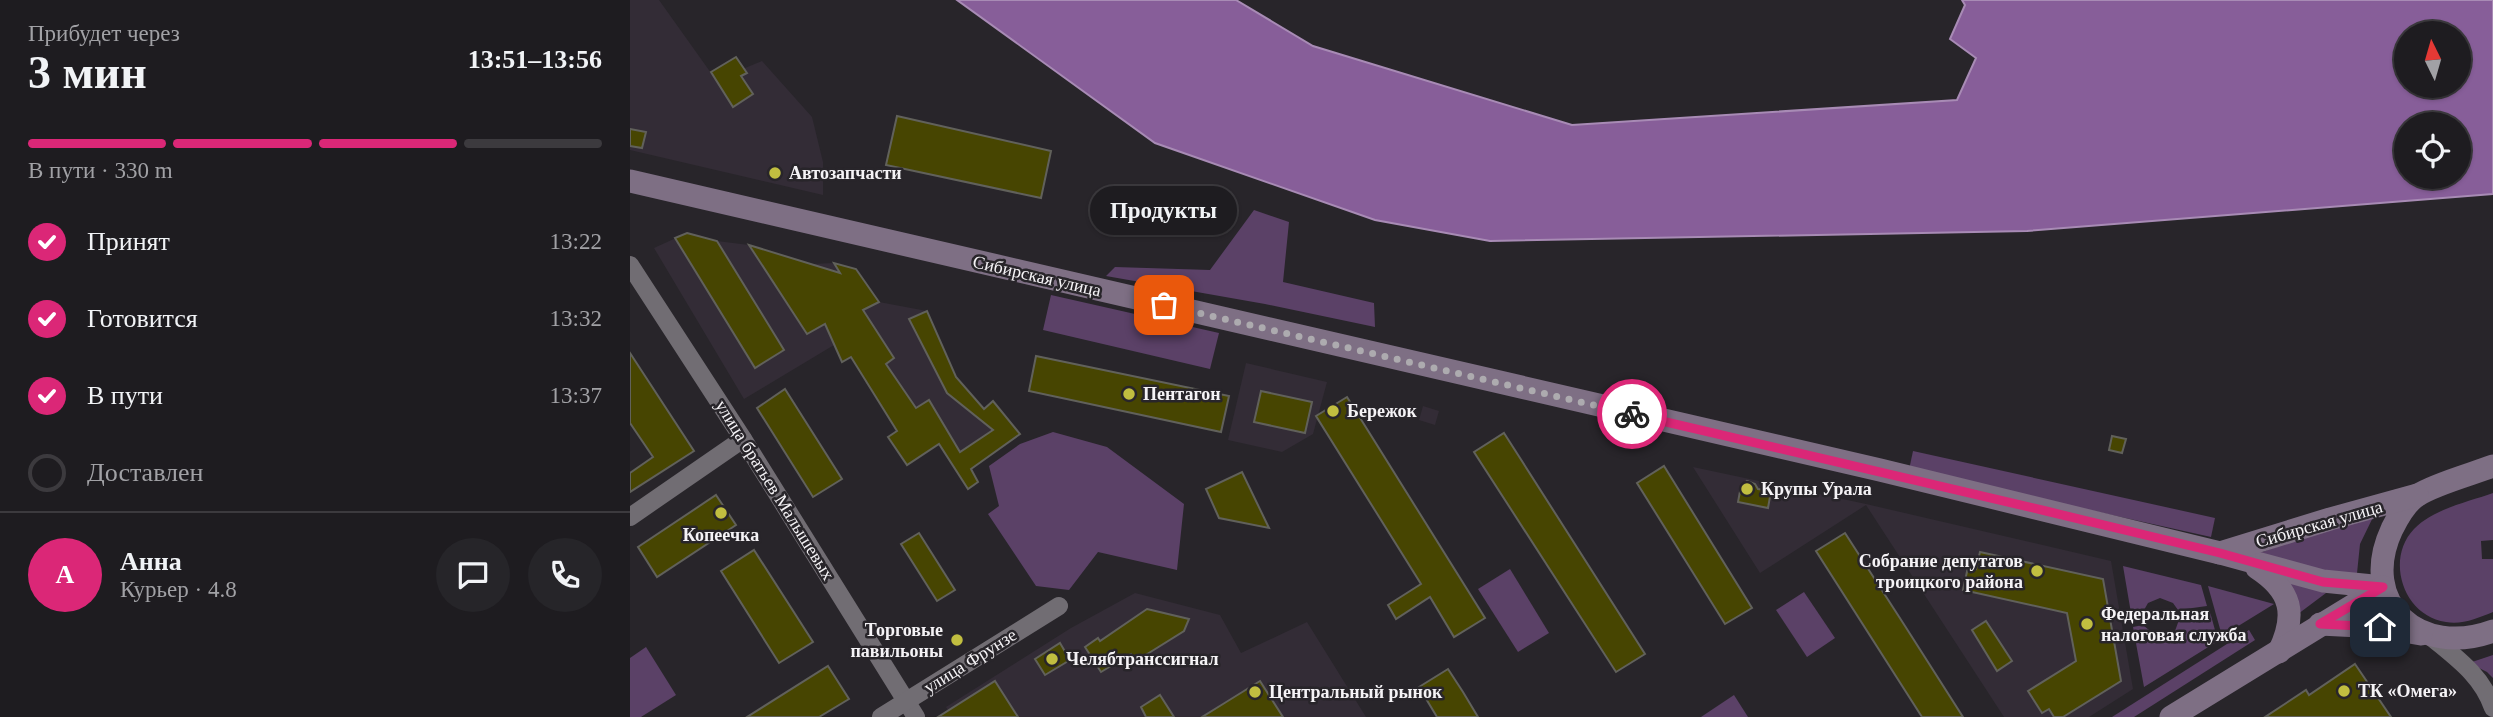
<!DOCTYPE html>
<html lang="ru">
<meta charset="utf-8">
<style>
:root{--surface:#1e1c20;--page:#262529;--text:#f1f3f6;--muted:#a1a1a5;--line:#3c3a3e;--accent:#db2777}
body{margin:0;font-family:Georgia,serif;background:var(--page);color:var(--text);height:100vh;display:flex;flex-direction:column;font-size:26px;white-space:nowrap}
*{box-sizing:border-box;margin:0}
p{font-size:23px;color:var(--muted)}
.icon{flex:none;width:38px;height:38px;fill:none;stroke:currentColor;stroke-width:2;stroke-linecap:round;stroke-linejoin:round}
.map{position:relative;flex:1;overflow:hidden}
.side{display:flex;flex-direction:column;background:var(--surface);width:630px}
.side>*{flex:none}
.needle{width:46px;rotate:355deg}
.fabs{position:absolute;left:1764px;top:21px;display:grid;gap:14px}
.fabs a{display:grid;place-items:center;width:77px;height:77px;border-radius:50%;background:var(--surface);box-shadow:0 2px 5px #0004,0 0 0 2px var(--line);font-size:35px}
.pin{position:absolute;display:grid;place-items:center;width:60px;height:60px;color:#fff;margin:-30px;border-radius:14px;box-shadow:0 4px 10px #0006}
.courier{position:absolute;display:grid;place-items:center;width:70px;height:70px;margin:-35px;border:5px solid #db2777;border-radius:50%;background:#fff;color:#222;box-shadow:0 2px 9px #0007}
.bubble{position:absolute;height:49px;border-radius:24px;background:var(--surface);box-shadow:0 2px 5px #0004,0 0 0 2px var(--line);font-size:23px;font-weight:800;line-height:49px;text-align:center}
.summary em{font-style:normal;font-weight:800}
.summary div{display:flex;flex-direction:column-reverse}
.summary{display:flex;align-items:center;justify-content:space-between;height:119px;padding:0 28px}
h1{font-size:46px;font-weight:800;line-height:52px}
.bar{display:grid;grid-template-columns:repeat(4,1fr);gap:10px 7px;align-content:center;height:84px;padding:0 28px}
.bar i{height:9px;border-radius:5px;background:var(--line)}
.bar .on{background:var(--accent)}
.bar p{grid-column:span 4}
.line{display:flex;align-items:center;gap:18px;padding:0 28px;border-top:2px solid var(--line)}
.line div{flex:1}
.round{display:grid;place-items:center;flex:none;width:74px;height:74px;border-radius:37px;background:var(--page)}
ol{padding:0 28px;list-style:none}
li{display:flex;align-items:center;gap:21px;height:77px}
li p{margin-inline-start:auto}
li .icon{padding:7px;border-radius:50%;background:var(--accent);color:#fff;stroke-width:4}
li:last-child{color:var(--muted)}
li i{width:38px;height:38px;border:4px solid var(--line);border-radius:50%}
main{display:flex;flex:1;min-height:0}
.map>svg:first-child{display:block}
.built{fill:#332c36}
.green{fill:#5b4167}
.water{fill:#875e99;stroke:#a88bb5;stroke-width:2;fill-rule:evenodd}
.building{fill:#474501;stroke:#61615b;stroke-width:2}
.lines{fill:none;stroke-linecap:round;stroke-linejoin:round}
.street{stroke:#716d73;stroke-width:18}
.secondary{stroke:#7e6f84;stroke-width:23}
.done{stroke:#adabaf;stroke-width:7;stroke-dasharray:0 12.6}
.route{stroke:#db2777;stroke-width:9}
.poi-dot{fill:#c1be40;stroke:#28252a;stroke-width:2.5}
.labels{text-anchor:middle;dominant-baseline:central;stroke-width:5;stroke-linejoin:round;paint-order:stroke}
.poi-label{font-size:18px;font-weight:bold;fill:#f5f3f6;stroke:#28252a;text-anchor:start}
.street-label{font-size:18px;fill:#f5f3f6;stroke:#28252a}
</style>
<main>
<section class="side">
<div class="summary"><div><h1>3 мин</h1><p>Прибудет через</p></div><em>13:51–13:56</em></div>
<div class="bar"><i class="on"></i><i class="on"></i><i class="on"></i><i></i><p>В пути · 330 m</p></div>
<ol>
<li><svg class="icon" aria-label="check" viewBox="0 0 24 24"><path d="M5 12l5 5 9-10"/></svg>Принят<p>13:22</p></li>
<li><svg class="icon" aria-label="check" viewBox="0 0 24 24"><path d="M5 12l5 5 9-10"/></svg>Готовится<p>13:32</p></li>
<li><svg class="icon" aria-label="check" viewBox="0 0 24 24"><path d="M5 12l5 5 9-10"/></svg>В пути<p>13:37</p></li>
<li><i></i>Доставлен</li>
</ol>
<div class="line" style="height:126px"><b class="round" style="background:var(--accent);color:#fff">А</b><div><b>Анна</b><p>Курьер · 4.8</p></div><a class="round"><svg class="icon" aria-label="chat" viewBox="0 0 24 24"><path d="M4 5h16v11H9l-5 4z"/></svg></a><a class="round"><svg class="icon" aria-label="phone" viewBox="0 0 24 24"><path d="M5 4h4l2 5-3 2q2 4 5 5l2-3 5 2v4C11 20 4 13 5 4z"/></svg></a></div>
</section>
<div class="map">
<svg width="1863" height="717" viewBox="0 0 1863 717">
<rect width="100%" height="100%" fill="#28252a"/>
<!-- built -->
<g class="built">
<polygon points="0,0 29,0 86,80 132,61 182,117 193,162 193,195 0,150"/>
<polygon points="57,233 87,241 119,245 182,264 204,263 226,269 249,302 297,311 326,377 354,409 363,401 390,434 329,476 286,409 221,357 212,362 204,345 114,399 24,248"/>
<polygon points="616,363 697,382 683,434 652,452 598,440"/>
<polygon points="793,406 809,411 805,425 789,420"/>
<polygon points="1063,467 1236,504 1481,561 1503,689 1459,717 1374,717 1236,505 1130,573"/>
<polygon points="505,593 590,615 611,653 677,622 736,717 322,717 316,707 441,628"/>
</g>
<!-- green -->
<g class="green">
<polygon points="624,210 659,222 653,282 744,303 745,327 635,304 476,276 485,267 580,270"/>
<polygon points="421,295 589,333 580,369 413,330"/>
<polygon points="423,432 477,447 554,504 547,570 468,552 439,590 406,586 358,514 369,506 359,466 390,444"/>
<polygon points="1283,451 1585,518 1581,537 1279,470"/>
<path d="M 1863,493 L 1863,540 L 1851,541 L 1852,559 L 1863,559 L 1863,612 C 1848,618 1832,625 1816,622 C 1773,616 1755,559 1784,529 C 1803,509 1838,502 1863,493 Z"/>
<polygon points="1747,509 1730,544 1726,583 1619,557"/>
<polygon points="1493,566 1571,585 1577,606 1548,610 1543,603 1530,598 1518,603 1510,617 1502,619"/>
<polygon points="880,569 919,633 888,652 848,589"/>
<polygon points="1659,582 1696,593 1668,614"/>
<polygon points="1578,586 1644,604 1592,636"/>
<polygon points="1174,592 1205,638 1177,657 1146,610"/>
<polygon points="1580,612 1588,641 1514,687 1503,627 1513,625 1526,636 1534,636 1545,631 1550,617"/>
<polygon points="1619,630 1625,640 1504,717 1482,717"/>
<polygon points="16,647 46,695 11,717 0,717 0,658"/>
<polygon points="1863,655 1863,678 1857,672 1839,663"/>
<polygon points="1104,695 1118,717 1071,717"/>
</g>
<!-- water -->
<path class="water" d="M 327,0 L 606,0 L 683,46 L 942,125 L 1327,100 L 1346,58 L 1320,39 L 1335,5 L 1332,0 L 1863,0 L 1863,194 L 1397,231 L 860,241 L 745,220 L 525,143 ZM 1776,33 L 1829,33 L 1829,86 L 1776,86 ZM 1776,124 L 1829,124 L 1829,177 L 1776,177 Z"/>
<!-- building -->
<g class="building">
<polygon points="106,57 117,73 111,76 123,94 103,107 81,72"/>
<polygon points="267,116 421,151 411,198 256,165"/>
<polygon points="0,129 16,132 12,148 0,146"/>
<polygon points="57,233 87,241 154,350 125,368 45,238"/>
<polygon points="119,245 210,273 204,263 226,269 249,302 233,310 264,358 256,364 286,408 299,400 330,452 363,430 317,393 279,319 297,311 326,377 354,409 363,401 390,434 341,469 348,482 338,489 309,444 277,465 258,437 267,431 221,357 212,362 195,324 177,334"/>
<polygon points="0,353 64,451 0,492 0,473 23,457 0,423"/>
<polygon points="406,356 599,396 591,432 399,391"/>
<polygon points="155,389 212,479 183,497 127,408"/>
<polygon points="631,391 682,402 675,433 624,422"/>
<polygon points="717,397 855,618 824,637 800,597 766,619 758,605 791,584 686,416"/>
<polygon points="874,433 1015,654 986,672 844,452"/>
<polygon points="1482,436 1496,439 1492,453 1479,450"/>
<polygon points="1034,466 1122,608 1095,624 1007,483"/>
<polygon points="612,472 639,528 589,518 576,489"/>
<polygon points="1117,481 1125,484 1128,489 1141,491 1138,508 1108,502 1111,486"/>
<polygon points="86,495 106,525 27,577 8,547"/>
<polygon points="289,533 325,590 307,601 271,544"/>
<polygon points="1215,533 1275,626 1333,717 1292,717 1186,551"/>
<polygon points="124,550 183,642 149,663 91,571"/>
<polygon points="1350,552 1473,579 1491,681 1433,717 1424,717 1419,709 1412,713 1398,691 1446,661 1437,613 1333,590 1338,567 1346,569"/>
<polygon points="517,609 559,619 554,631 506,661 501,654 471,672 455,647 468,638 470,641"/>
<polygon points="1356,621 1382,661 1367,671 1342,630"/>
<polygon points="430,643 440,660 415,675 405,659"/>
<polygon points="1725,664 1761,717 1635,717 1676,690 1679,695"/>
<polygon points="198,666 219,699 189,717 117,717"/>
<polygon points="818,669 833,692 848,717 807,717 789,687"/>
<polygon points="365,681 388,717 308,717"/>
<polygon points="630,681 653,717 572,717 593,704"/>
<polygon points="530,695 544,717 516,717 511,707"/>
</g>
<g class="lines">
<!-- street -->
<g class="street">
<polyline points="0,265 113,439 286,717"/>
<polyline points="0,517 113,439"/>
<path d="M 1800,636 C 1825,657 1852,675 1863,708"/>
<polyline points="251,717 429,606"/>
</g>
<!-- secondary -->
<g class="secondary">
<polyline points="0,181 1250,470 1590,553 1693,581 1753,587"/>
<path d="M 1863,466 C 1842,474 1805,484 1788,495 C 1776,502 1768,517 1762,529 C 1727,604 1790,658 1863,631"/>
<polyline points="1590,553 1700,519 1787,495"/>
<path d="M 1627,568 C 1662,591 1667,614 1649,652"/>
<polyline points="1690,624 1750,627 1791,634"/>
<polyline points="1541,717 1753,587"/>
</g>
</g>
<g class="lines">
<!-- done -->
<polyline class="done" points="534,305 1002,414"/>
<!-- route -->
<polyline class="route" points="1002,414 1416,511 1590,553 1693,582 1753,587 1690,624 1750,627"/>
</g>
<!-- markers -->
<g class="poi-dot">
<circle cx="145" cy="173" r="7"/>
<circle cx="499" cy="394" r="7"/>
<circle cx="703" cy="411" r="7"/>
<circle cx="1117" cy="489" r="7"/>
<circle cx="91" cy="513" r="7"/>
<circle cx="1407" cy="571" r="7"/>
<circle cx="1457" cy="624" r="7"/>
<circle cx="327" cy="640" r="7"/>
<circle cx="422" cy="659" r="7"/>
<circle cx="1714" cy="691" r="7"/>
<circle cx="625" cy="692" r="7"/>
</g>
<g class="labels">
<!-- poi labels -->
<g class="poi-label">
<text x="159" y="173">Автозапчасти</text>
<text x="513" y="394">Пентагон</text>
<text x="717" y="411">Бережок</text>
<text x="1131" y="489">Крупы Урала</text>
<text x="91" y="535" text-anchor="middle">Копеечка</text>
<text x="1393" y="561" text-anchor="end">Собрание депутатов<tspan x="1393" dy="21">троицкого района</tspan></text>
<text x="1471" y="614">Федеральная<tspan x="1471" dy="21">налоговая служба</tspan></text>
<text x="313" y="630" text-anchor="end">Торговые<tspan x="313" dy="21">павильоны</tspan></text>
<text x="436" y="659">Челябтранссигнал</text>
<text x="1728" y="691">ТК «Омега»</text>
<text x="639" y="692">Центральный рынок</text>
</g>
<!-- street labels -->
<g class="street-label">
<text transform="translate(407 276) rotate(13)">Сибирская улица</text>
<text transform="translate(145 490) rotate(58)">улица братьев Малышевых</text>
<text transform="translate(1689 524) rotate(-16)">Сибирская улица</text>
<text transform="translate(340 661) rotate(-32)">улица Фрунзе</text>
</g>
</g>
</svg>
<div class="fabs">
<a><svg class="needle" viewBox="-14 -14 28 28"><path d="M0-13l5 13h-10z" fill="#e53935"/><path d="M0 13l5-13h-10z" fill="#a1a1a5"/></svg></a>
<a><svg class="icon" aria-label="locate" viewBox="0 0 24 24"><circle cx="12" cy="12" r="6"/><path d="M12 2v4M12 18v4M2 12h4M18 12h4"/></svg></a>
</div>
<div class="pin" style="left:534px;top:305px;background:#ea580c"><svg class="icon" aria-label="bag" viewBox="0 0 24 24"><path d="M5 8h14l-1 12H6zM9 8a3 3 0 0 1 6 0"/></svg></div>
<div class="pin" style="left:1750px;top:627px;background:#1f2937"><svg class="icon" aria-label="home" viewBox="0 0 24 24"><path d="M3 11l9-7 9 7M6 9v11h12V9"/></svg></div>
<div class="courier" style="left:1002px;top:414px"><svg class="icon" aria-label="bike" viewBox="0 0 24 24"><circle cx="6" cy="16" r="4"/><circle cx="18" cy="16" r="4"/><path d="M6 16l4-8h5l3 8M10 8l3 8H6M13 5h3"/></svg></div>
<div class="bubble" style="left:460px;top:186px;width:147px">Продукты</div>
</div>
</main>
